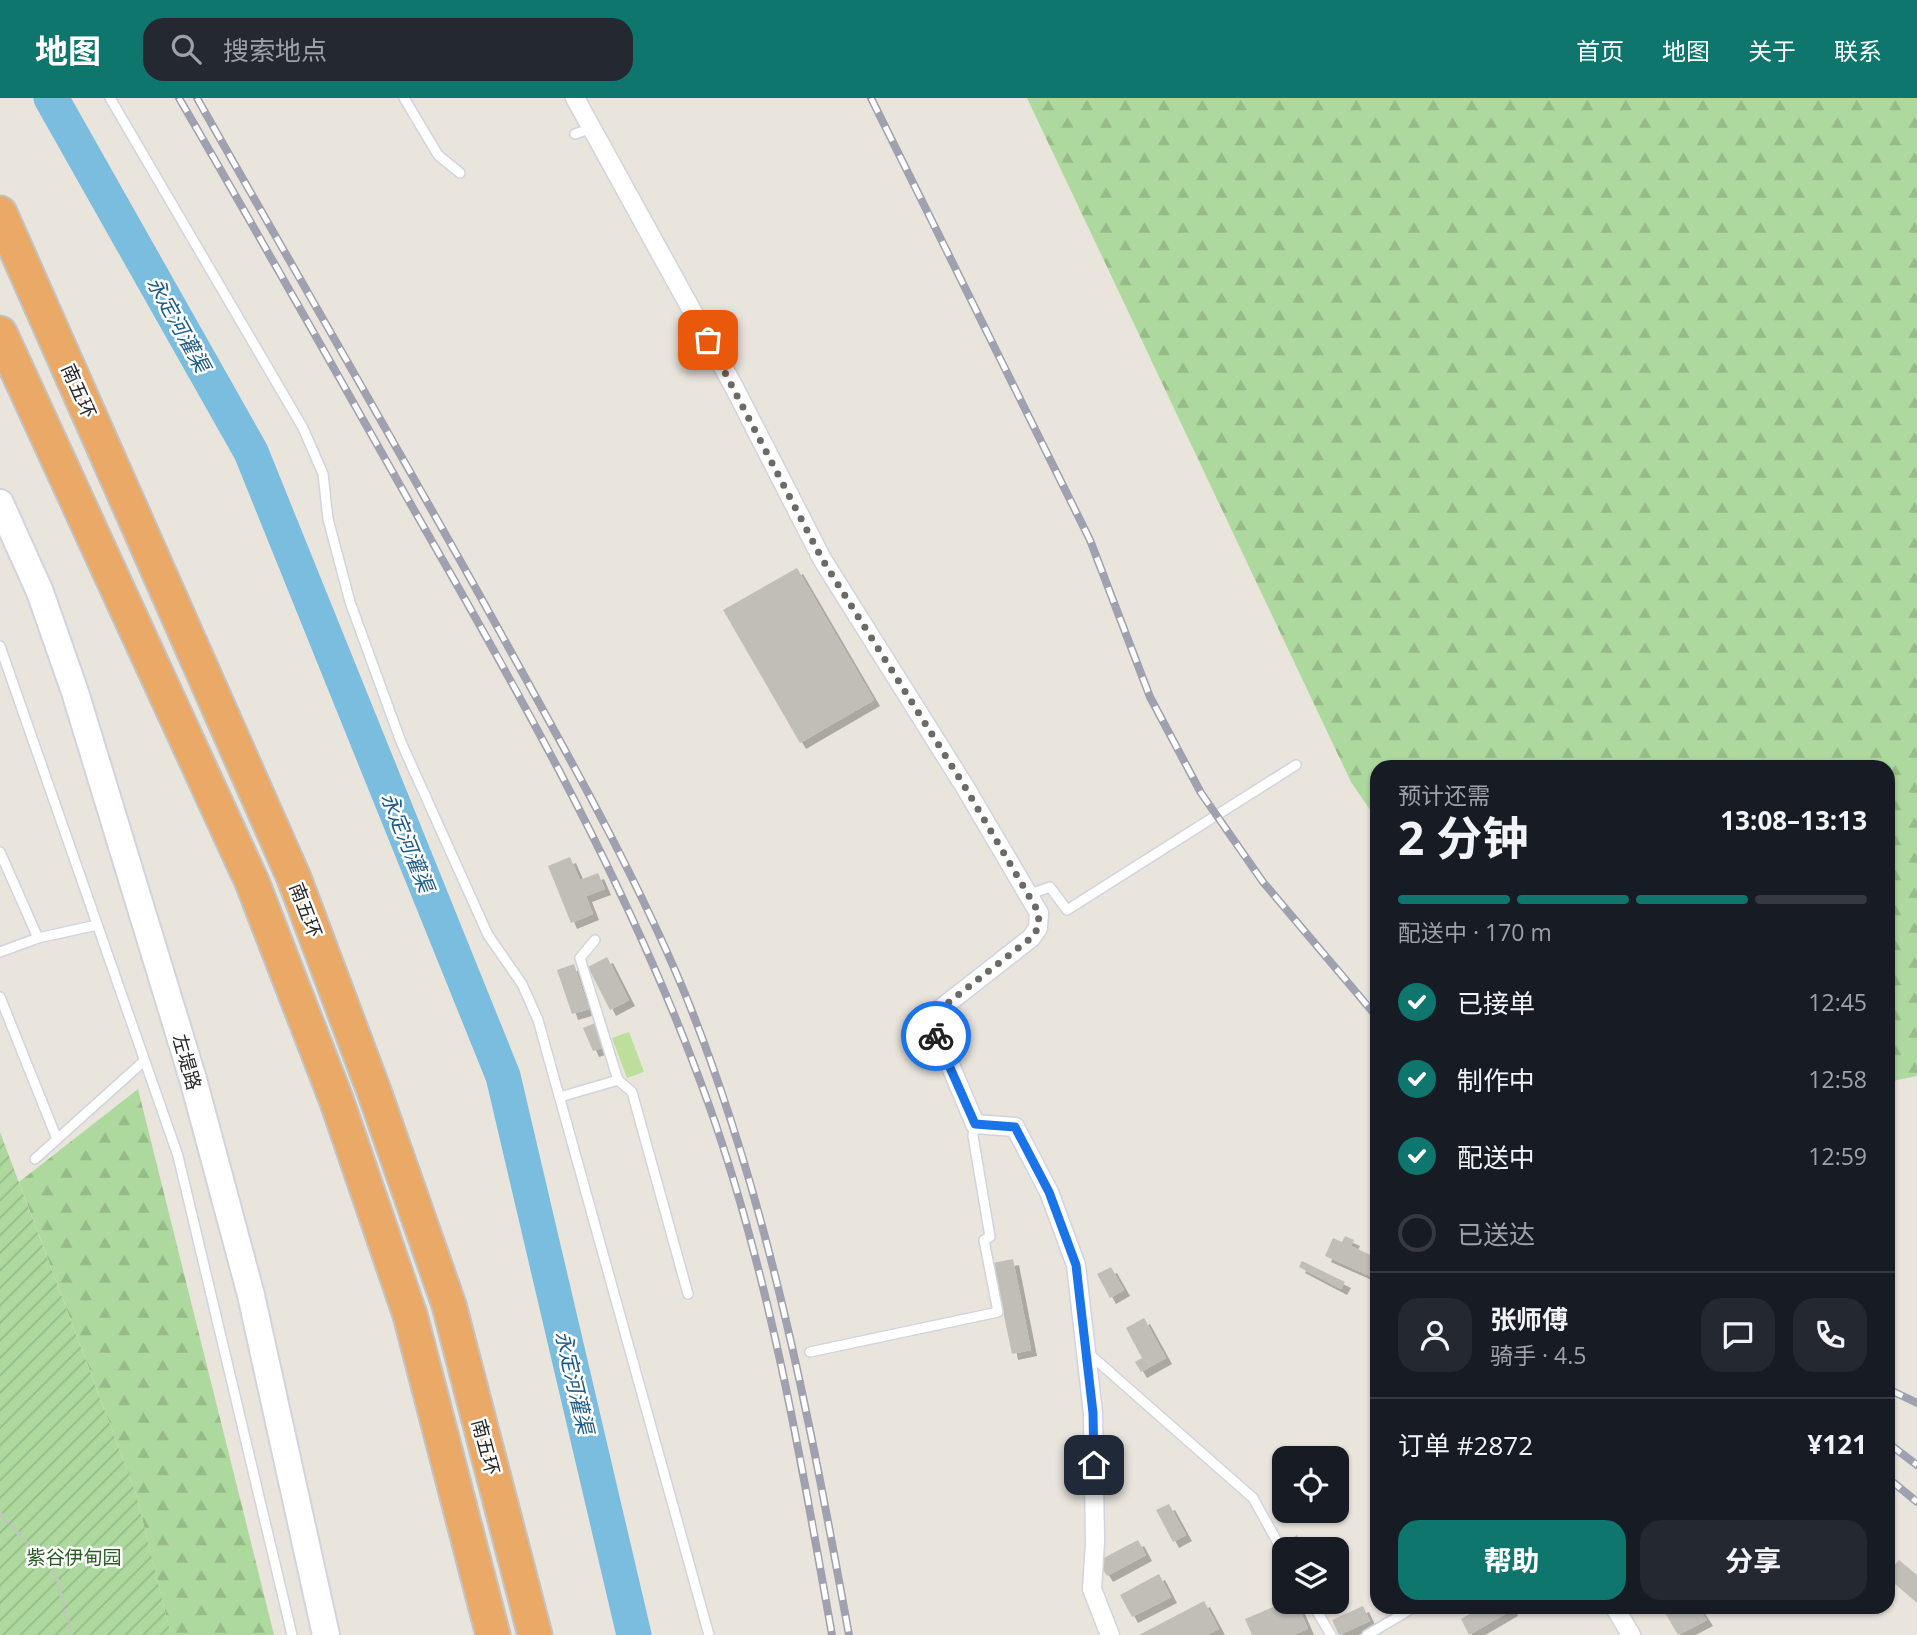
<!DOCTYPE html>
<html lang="zh">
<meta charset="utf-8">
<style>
:root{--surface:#171b24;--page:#242831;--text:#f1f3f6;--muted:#9ea1a6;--line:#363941;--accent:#0f766e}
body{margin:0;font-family:"Open Sans","Noto Sans SC",sans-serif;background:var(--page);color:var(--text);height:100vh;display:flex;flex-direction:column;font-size:26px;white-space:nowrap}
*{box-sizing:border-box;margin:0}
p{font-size:23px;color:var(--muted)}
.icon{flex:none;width:38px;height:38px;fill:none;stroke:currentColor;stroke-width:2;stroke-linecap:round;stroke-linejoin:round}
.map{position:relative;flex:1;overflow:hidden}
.drawer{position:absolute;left:1370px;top:662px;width:525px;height:854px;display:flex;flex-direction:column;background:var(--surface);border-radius:21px;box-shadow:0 2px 5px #0004}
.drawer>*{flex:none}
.fabs{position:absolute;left:1272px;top:1348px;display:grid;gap:14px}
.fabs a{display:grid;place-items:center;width:77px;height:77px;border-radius:14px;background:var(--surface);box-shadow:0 2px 5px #0004;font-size:35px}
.pin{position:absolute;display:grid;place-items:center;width:60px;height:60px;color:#fff;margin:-30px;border-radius:14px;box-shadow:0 4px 10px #0006}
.courier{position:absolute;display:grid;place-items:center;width:70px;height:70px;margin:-35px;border:5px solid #1a73e8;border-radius:50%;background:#fff;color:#222;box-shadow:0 2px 9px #0007}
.summary em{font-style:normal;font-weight:700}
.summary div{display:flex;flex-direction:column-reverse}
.summary{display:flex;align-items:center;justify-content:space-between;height:119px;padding:0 28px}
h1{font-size:46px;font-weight:700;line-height:52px}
.bar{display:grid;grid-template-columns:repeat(4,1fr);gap:10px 7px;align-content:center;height:84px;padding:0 28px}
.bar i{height:9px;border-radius:5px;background:var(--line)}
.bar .current{background:var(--accent)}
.bar p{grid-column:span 4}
.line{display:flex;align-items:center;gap:18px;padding:0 28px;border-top:2px solid var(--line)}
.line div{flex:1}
.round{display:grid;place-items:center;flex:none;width:74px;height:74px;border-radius:21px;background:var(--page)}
ol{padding:0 28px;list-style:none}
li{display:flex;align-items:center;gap:21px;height:77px}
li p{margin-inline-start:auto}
li .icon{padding:7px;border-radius:50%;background:var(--accent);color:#fff;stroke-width:4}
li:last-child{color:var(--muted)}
li i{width:38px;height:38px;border:4px solid var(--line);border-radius:50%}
.action{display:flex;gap:14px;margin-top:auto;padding:14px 28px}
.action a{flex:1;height:80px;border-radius:21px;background:var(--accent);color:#fff;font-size:28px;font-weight:700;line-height:80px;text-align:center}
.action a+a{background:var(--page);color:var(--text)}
header{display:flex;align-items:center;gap:42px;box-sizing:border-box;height:98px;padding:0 35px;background:var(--accent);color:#fff}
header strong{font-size:33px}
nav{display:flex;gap:38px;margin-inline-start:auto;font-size:24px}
.search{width:490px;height:63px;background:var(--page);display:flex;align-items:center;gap:18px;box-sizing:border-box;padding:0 24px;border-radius:21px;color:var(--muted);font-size:26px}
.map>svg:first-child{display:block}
.forest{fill:url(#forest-firs)}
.garden{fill:url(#garden-furrows)}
.pitch{fill:#bddf9b}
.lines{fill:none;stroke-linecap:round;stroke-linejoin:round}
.river{stroke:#7bbddf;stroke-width:35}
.building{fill:#c1beb8;filter:url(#shadow)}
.lane-casing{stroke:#d1d3df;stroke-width:12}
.street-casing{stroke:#d1d3df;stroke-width:21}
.secondary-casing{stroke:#d1d3df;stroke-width:30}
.highway-casing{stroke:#c3c3c3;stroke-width:37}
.path{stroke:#c3c3c3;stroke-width:3.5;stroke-dasharray:5 3.5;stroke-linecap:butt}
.lane{stroke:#fff;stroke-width:9}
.street{stroke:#fff;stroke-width:18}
.secondary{stroke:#fff;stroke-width:26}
.highway{stroke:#eaa966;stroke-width:33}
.rail-casing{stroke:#9fa0b0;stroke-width:8}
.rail{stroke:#fff;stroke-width:5;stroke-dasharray:16;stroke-linecap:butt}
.done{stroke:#6c6a67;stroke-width:7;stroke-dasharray:0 12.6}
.route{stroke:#1a73e8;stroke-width:9}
.labels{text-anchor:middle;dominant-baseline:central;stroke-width:5;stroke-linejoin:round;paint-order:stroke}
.street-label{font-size:19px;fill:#282828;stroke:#fff}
.park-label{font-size:19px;fill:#295c22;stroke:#fff}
.water-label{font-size:21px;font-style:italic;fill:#1d5b87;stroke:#fff}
</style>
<header>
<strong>地图</strong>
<div class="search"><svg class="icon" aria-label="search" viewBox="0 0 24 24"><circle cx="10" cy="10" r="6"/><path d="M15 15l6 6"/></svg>搜索地点</div>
<nav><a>首页</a><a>地图</a><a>关于</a><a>联系</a></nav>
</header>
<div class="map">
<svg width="1917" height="1537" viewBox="0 0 1917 1537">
<defs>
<pattern id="forest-firs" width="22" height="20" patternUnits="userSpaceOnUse" patternTransform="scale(1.75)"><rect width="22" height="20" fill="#aed99e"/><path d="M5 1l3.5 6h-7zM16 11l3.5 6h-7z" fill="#96ba88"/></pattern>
<pattern id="garden-furrows" width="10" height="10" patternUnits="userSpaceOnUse" patternTransform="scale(1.75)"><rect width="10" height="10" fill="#aed99e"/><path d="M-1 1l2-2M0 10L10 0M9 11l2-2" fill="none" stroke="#96ba88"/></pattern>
<filter id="shadow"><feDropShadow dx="6" dy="6" stdDeviation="0" flood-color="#0004"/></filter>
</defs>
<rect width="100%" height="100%" fill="#e9e4dc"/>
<!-- forest -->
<g class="forest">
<polygon points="1027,0 1917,0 1917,978 1888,984 1888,668 1377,668 1377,722 1351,684"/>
<polygon points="138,991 274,1537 171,1537 136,1396 19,1084"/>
</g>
<!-- garden -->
<polygon class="garden" points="0,1034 136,1396 171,1537 0,1537"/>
<!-- pitch -->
<polygon class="pitch" points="629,934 644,974 627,980 612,940"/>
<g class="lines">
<!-- river -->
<polyline class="river" points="51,0 251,354 503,978 634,1537"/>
</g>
<!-- building -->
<g class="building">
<polygon points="797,470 874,602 800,645 723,512"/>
<polygon points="570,759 580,782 598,775 605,791 586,798 593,816 571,825 548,768"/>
<polygon points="607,859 629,902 610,912 588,869"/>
<polygon points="574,866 589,911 572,916 557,872"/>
<polygon points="595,925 605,949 593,953 583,930"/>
<polygon points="1345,1138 1354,1142 1351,1148 1377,1160 1370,1178 1325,1158 1333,1140 1342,1144"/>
<polygon points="1013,1161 1031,1252 1012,1256 993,1165"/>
<polygon points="1302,1163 1345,1184 1341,1191 1299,1169"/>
<polygon points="1111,1169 1124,1192 1110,1200 1097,1176"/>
<polygon points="1144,1220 1166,1260 1141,1274 1135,1264 1142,1260 1126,1230"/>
<polygon points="1169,1406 1186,1437 1173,1444 1156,1412"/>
<polygon points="1297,1437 1304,1451 1290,1451 1286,1443"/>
<polygon points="1138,1442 1146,1457 1107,1478 1098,1463"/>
<polygon points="1899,1462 1917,1477 1917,1504 1888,1479 1888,1474"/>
<polygon points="1159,1476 1171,1499 1132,1519 1120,1497"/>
<polygon points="1204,1503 1219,1531 1207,1537 1139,1537"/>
<polygon points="1287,1503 1296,1503 1308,1531 1293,1537 1252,1537 1245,1521"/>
<polygon points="1363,1508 1370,1523 1339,1537 1332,1522"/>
<polygon points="1484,1508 1510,1508 1512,1512 1469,1537 1461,1521"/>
<polygon points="1661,1508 1698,1508 1707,1522 1678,1537"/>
</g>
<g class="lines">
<defs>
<g id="lane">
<polyline points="110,0 303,330 323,376 328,421 350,504 401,644 488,837 522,886 538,922 709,1537"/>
<polyline points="404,0 438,57 460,75"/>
<polyline points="575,36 592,30"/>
<polyline points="0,548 178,1058 292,1537"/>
<polyline points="0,754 38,840 97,827"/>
<polyline points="1028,797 1050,789 1067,812 1296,667"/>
<polyline points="595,842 580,860 618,982 632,994 688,1196"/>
<polyline points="0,854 38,840"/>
<polyline points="0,899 57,1041"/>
<polyline points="560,999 618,982"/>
<polyline points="35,1061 144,963"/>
<polyline points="810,1254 998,1214 984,1142 990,1139 973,1038 975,1026"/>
<polyline points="1087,1254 1253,1400 1284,1456"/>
<polyline points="1311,1503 1331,1537"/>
<polyline points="1367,1537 1416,1508"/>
</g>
<g id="street">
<polyline points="575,0 734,289 822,461 965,689 1039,815 1038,830 1031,840 930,919 975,1026 1015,1029 1049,1094 1076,1167 1093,1315 1095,1444 1092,1491 1110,1537"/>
<polyline points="1614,1508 1631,1537"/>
</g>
<polyline id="secondary" points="0,405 40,494 75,594 193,981 251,1197 326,1537"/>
<g id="highway">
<polyline points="0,115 294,780 374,993 449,1207 535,1537"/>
<polyline points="0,235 252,784 336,1001 410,1217 493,1537"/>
</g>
</defs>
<!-- lane casing -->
<use href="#lane" class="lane-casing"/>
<!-- street casing -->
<use href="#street" class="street-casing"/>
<!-- secondary casing -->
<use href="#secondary" class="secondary-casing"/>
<!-- highway casing -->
<use href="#highway" class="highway-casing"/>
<!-- path -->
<polyline class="path" points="0,1415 56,1478 72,1537"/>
<!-- lane -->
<use href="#lane" class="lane"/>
<!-- street -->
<use href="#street" class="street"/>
<!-- secondary -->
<use href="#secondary" class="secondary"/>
<!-- highway -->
<use href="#highway" class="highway"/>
<defs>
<g id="rail">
<path d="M 179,0 C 260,139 339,279 418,419 C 528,610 636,802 710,1010 C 770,1180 801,1360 832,1537"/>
<path d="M 197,0 C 301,184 408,367 510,552 C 571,663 634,774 683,891 C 768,1098 809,1318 849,1537"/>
<polyline points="871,0 1090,442 1150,599 1201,695 1263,784 1377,919"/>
<polyline points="1888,1291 1917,1305"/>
<polyline points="1888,1345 1917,1367"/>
<polyline points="1888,1380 1917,1404"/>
</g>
</defs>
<!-- rail casing -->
<use href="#rail" class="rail-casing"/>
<!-- rail -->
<use href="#rail" class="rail"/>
</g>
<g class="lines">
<!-- done -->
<polyline class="done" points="708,242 822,461 965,689 1039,815 1038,830 1031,840 930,919 936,938"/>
<!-- route -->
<polyline class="route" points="936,938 975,1026 1015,1029 1049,1094 1076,1167 1093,1315 1094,1367"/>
</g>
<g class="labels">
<!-- street labels -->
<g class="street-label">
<text transform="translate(79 293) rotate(66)">南五环</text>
<text transform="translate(306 812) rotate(69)">南五环</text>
<text transform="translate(187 964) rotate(74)">左堤路</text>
<text transform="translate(486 1349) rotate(75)">南五环</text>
</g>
<!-- park labels -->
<g class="park-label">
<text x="74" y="1459">紫谷伊甸园</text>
</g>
<!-- water labels -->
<g class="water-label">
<text transform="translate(179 226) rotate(61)">永定河灌渠</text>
<text transform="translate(408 744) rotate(68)">永定河灌渠</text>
<text transform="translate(575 1284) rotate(77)">永定河灌渠</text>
</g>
</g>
</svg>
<div class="fabs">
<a><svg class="icon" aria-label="locate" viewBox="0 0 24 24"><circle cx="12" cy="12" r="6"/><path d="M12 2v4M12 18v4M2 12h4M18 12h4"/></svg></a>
<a><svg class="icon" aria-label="layers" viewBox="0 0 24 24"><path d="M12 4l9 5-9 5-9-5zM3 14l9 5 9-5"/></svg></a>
</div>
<div class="pin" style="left:708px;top:242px;background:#ea580c"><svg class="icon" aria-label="bag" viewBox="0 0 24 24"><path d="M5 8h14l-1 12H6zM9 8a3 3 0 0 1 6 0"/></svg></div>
<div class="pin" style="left:1094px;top:1367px;background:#1f2937"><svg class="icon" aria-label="home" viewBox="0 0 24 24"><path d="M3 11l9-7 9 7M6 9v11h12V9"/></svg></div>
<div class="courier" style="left:936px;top:938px"><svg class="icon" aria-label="bike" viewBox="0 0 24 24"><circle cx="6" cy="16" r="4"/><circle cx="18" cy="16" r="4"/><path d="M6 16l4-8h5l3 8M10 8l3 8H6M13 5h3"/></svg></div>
<section class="drawer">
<div class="summary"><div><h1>2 分钟</h1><p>预计还需</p></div><em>13:08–13:13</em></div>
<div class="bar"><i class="current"></i><i class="current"></i><i class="current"></i><i></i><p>配送中 · 170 m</p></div>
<ol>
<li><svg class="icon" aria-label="check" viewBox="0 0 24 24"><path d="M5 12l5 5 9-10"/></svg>已接单<p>12:45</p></li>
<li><svg class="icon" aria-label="check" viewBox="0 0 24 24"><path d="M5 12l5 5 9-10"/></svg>制作中<p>12:58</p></li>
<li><svg class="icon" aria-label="check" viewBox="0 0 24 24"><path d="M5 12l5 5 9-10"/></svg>配送中<p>12:59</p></li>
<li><i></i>已送达</li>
</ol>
<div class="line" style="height:126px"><a class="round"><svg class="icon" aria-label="person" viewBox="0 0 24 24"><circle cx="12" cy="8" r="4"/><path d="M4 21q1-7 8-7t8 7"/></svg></a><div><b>张师傅</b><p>骑手 · 4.5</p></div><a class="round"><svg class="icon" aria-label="chat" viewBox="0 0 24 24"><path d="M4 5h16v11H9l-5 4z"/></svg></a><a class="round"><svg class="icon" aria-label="phone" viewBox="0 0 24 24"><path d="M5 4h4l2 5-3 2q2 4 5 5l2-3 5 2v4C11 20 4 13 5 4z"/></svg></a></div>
<div class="line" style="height:91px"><div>订单 #2872</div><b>¥121</b></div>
<div class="action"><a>帮助</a><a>分享</a></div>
</section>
</div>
